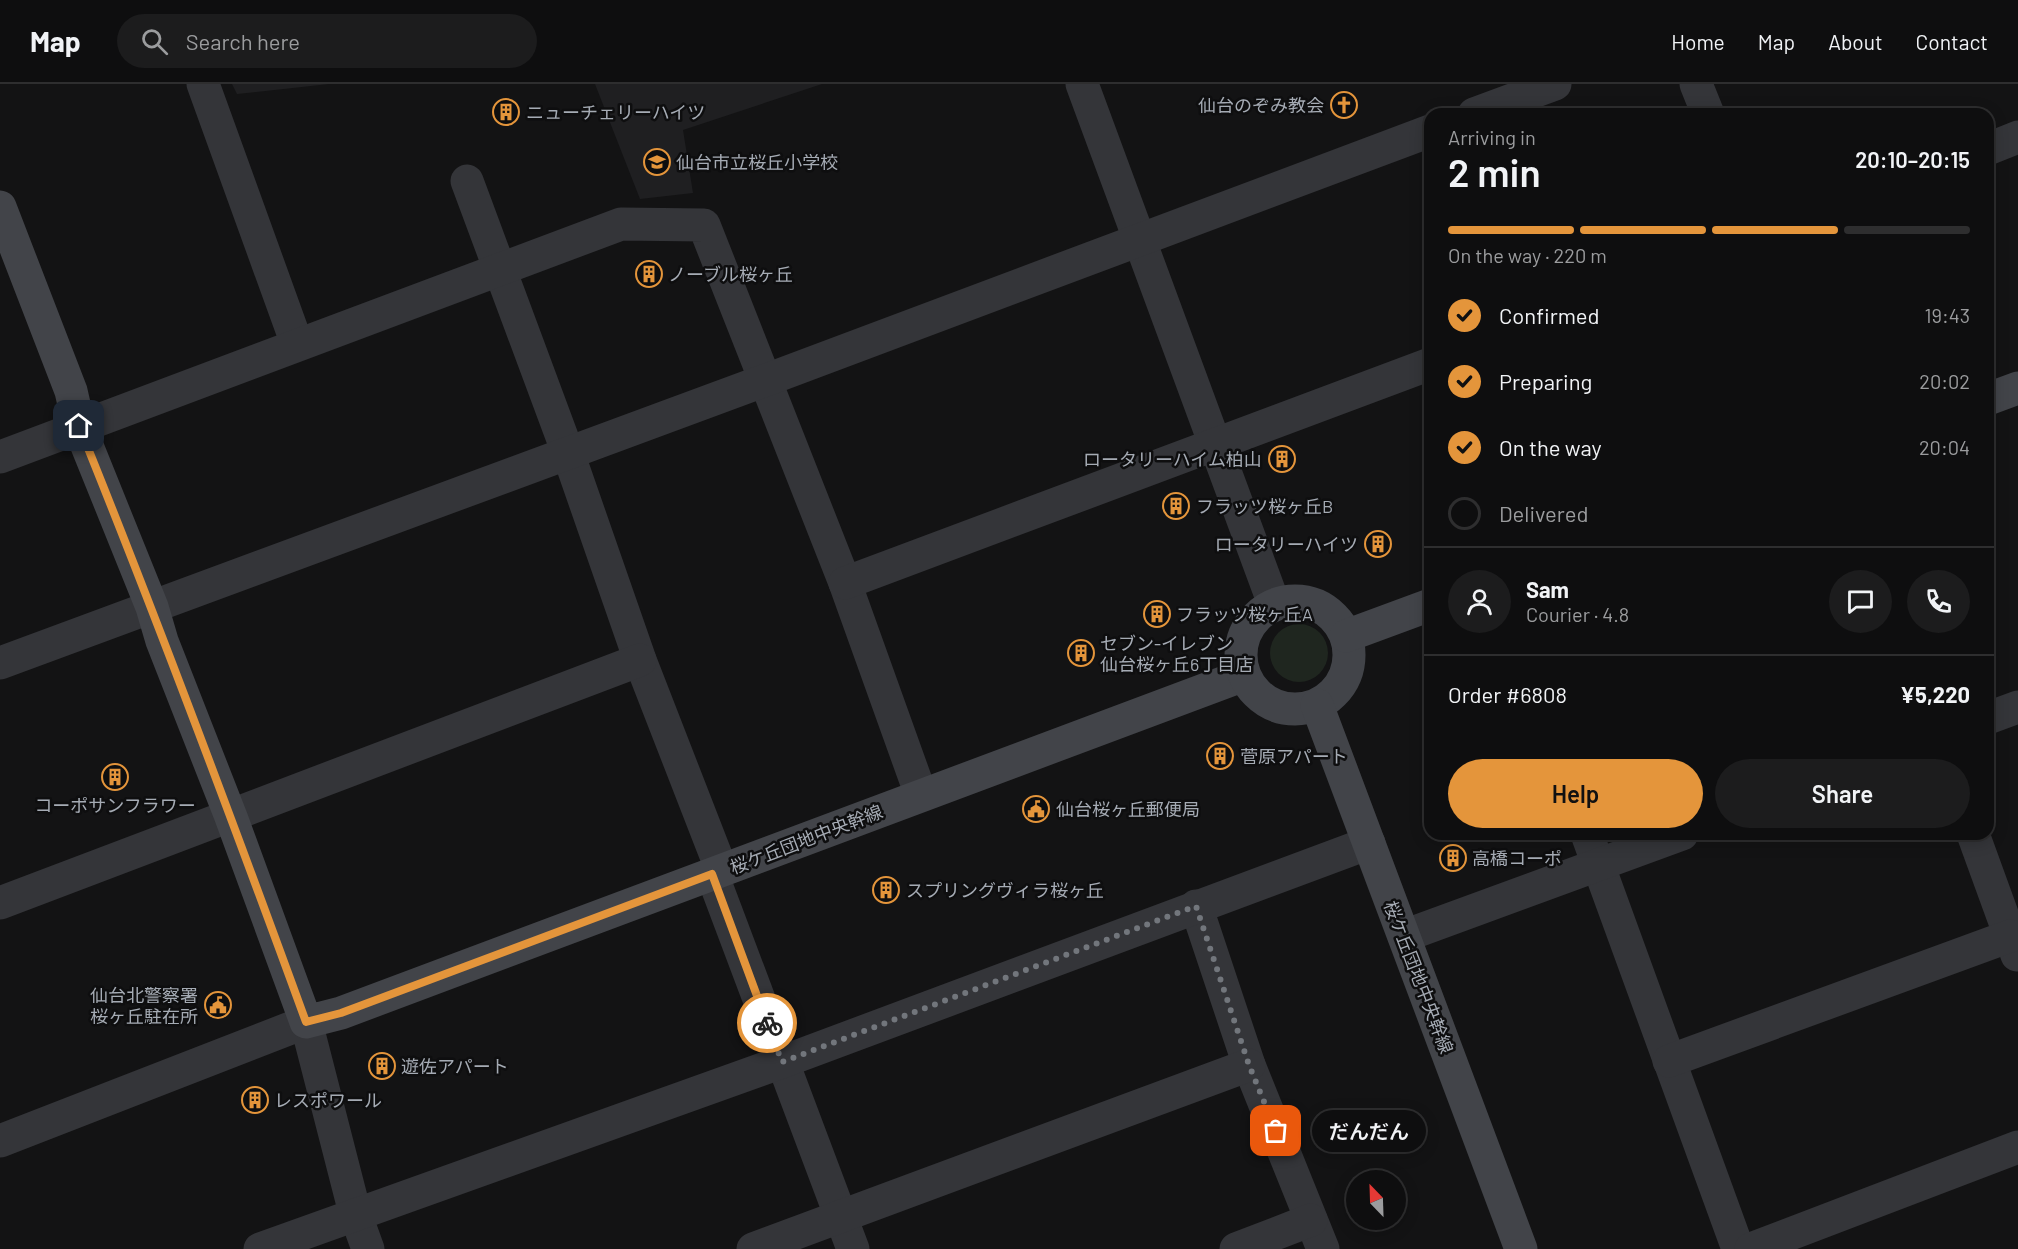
<!DOCTYPE html>
<meta charset="utf-8">
<style>
:root{--surface:#0e0e0f;--page:#1c1c1d;--text:#f1f3f6;--muted:#9b9c9e;--line:#2e2e2f;--accent:#e4953b}
body{margin:0;font-family:Barlow,"Noto Sans JP",sans-serif;background:var(--page);color:var(--text);height:100vh;display:flex;flex-direction:column;font-size:22px;white-space:nowrap}
*{box-sizing:border-box;margin:0}
p{font-size:20px;color:var(--muted)}
.icon{flex:none;width:33px;height:33px;fill:none;stroke:currentColor;stroke-width:2;stroke-linecap:round;stroke-linejoin:round}
.map{position:relative;flex:1;overflow:hidden}
.sheet{position:absolute;left:1424px;top:24px;width:570px;height:732px;display:flex;flex-direction:column;background:var(--surface);border-radius:18px;box-shadow:0 3px 15px #0003,0 0 0 2px var(--line)}
.sheet>*{flex:none}
.needle{width:39px;rotate:337deg}
.fabs{position:absolute;left:1346px;top:1086px;display:grid;gap:12px}
.fabs a{display:grid;place-items:center;width:60px;height:60px;border-radius:50%;background:var(--surface);box-shadow:0 3px 15px #0003,0 0 0 2px var(--line);font-size:30px}
.pin{position:absolute;display:grid;place-items:center;width:51px;height:51px;color:#fff;margin:-26px;border-radius:12px;box-shadow:0 3px 9px #0006}
.courier{position:absolute;display:grid;place-items:center;width:60px;height:60px;margin:-30px;border:4px solid #e4953b;border-radius:50%;background:#fff;color:#222;box-shadow:0 2px 8px #0007}
.bubble{position:absolute;height:42px;border-radius:21px;background:var(--surface);box-shadow:0 3px 15px #0003,0 0 0 2px var(--line);font-size:20px;font-weight:600;line-height:42px;text-align:center}
.headline em{font-style:normal;font-weight:600}
.headline div{display:flex;flex-direction:column-reverse}
.headline{display:flex;align-items:center;justify-content:space-between;height:102px;padding:0 24px}
h1{font-size:39px;font-weight:600;line-height:45px}
.bar{display:grid;grid-template-columns:repeat(4,1fr);gap:9px 6px;align-content:center;height:72px;padding:0 24px}
.bar i{height:8px;border-radius:4px;background:var(--line)}
.bar .selected{background:var(--accent)}
.bar p{grid-column:span 4}
.line{display:flex;align-items:center;gap:15px;padding:0 24px;border-top:2px solid var(--line)}
.line div{flex:1}
.round{display:grid;place-items:center;flex:none;width:63px;height:63px;border-radius:32px;background:var(--page)}
ol{padding:0 24px;list-style:none}
li{display:flex;align-items:center;gap:18px;height:66px}
li p{margin-inline-start:auto}
li .icon{padding:6px;border-radius:50%;background:var(--accent);color:#111;stroke-width:4}
li:last-child{color:var(--muted)}
li i{width:33px;height:33px;border:3px solid var(--line);border-radius:50%}
.action{display:flex;gap:12px;margin-top:auto;padding:12px 24px}
.action a{flex:1;height:69px;border-radius:36px;background:var(--accent);color:#111;font-size:24px;font-weight:600;line-height:69px;text-align:center}
.action a+a{background:var(--page);color:var(--text)}
header{display:flex;align-items:center;gap:36px;box-sizing:border-box;height:84px;padding:0 30px;background:var(--surface);border-bottom:2px solid var(--line)}
header strong{font-size:28px}
nav{display:flex;gap:33px;margin-inline-start:auto;font-size:21px}
.search{width:420px;height:54px;background:var(--page);display:flex;align-items:center;gap:15px;box-sizing:border-box;padding:0 21px;border-radius:33px;color:var(--muted);font-size:22px}
.map>svg:first-child{display:block}
.built{fill:#1f1f21}
.green{fill:#1f261f}
.lines{fill:none;stroke-linecap:round;stroke-linejoin:round}
.street{stroke:#343539;stroke-width:33}
.secondary{stroke:#424449;stroke-width:33}
.done{stroke:#72767c;stroke-width:6;stroke-dasharray:0 10.8}
.route{stroke:#e4953b;stroke-width:8}
.labels{text-anchor:middle;dominant-baseline:central;stroke-width:5;stroke-linejoin:round;paint-order:stroke}
.poi-label{font-size:18px;fill:#a5abb4;stroke:#0e0e0f;text-anchor:start}
.street-label{font-size:18px;fill:#a5abb4;stroke:#0e0e0f}
</style>
<header>
<strong>Map</strong>
<div class="search"><svg class="icon" aria-label="search" viewBox="0 0 24 24"><circle cx="10" cy="10" r="6"/><path d="M15 15l6 6"/></svg>Search here</div>
<nav><a>Home</a><a>Map</a><a>About</a><a>Contact</a></nav>
</header>
<div class="map">
<svg width="2018" height="1165" viewBox="0 0 2018 1165">
<rect width="100%" height="100%" fill="#131314"/>
<!-- built -->
<g class="built">
<polygon points="232,0 329,0 237,10"/>
<polygon points="595,0 822,0 683,46 693,109 640,115"/>
</g>
<!-- green -->
<circle class="green" cx="1299" cy="569" r="29"/>
<g class="lines">
<!-- street -->
<g class="street">
<polyline points="203,0 297,260"/>
<polyline points="1082,0 1274,520"/>
<polyline points="1696,0 1708,30"/>
<polyline points="1474,30 1555,0"/>
<polyline points="1988,65 2018,53"/>
<polyline points="467,97 568,369 640,576 722,787"/>
<polyline points="0,373 621,140 704,141 845,499 921,711"/>
<polyline points="845,499 1430,280"/>
<polyline points="0,579 766,296 1430,47"/>
<polyline points="1988,634 2018,623"/>
<polyline points="1587,750 1738,1165"/>
<polyline points="1973,750 2017,871"/>
<polyline points="712,790 853,1165"/>
<polyline points="0,819 640,576"/>
<polyline points="1196,822 1249,981 1323,1165"/>
<polyline points="1404,852 1682,750"/>
<polyline points="1669,977 2010,852"/>
<polyline points="0,1057 306,938 355,1129 368,1165"/>
<polyline points="260,1165 782,978 1369,759"/>
<polyline points="753,1165 1249,981"/>
<polyline points="1236,1165 1311,1136"/>
<polyline points="1751,1165 2018,1063"/>
</g>
<!-- secondary -->
<g class="secondary">
<polyline points="0,123 71,307 79,342 152,523 162,557 231,733 306,938 341,929 1244,591"/>
<polyline points="1988,315 2018,304"/>
<circle cx="1295" cy="571" r="54"/>
<polyline points="1346,552 1430,521"/>
<polyline points="1317,621 1521,1165"/>
</g>
</g>
<g class="lines">
<!-- done -->
<polyline class="done" points="767,939 782,978 1196,822 1249,981 1276,1047"/>
<!-- route -->
<path class="route" d="M 79,342 C 159,539 233,738 306,938 L 341,929 L 712,790 L 767,939"/>
</g>
<!-- icons -->
<defs>
<symbol id="church-ring" viewBox="-11 -11 22 22"><circle r="9.5" fill="#0e0e0f" stroke="#e4953b" stroke-width="1.5"/><path d="M-1.2-6h2.4v3.5h3.3v2.4h-3.3V6h-2.4V-.1h-3.3v-2.4h3.3Z" fill="#e4953b"/></symbol>
<symbol id="building-ring" viewBox="-11 -11 22 22"><circle r="9.5" fill="#0e0e0f" stroke="#e4953b" stroke-width="1.5"/><path d="M-4-6H4V6H1V3H-1V6H-4ZM-2.5-4.3h1.7v1.8h-1.7ZM.8-4.3h1.7v1.8H.8ZM-2.5-1h1.7V.8h-1.7ZM.8-1h1.7V.8H.8Z" fill="#e4953b"/></symbol>
<symbol id="school-ring" viewBox="-11 -11 22 22"><circle r="9.5" fill="#0e0e0f" stroke="#e4953b" stroke-width="1.5"/><path d="M0-5L7-2L0 1L-7-2ZM-4 1L0 2.5L4 1V4Q0 6-4 4Z" fill="#e4953b"/></symbol>
<symbol id="civic-ring" viewBox="-11 -11 22 22"><circle r="9.5" fill="#0e0e0f" stroke="#e4953b" stroke-width="1.5"/><path d="M-.6-6.5H3V-4.5H.6V-3L4-1V1h2V6H-6V1h2V-1L-.6-3ZM-1.2 2.5V6h2.4V2.5Z" fill="#e4953b"/></symbol>
</defs>
<g fill-rule="evenodd">
<use href="#church-ring" x="1329" y="6" width="30" height="30"/>
<use href="#building-ring" x="491" y="13" width="30" height="30"/>
<use href="#school-ring" x="642" y="63" width="30" height="30"/>
<use href="#building-ring" x="634" y="175" width="30" height="30"/>
<use href="#building-ring" x="1267" y="360" width="30" height="30"/>
<use href="#building-ring" x="1161" y="407" width="30" height="30"/>
<use href="#building-ring" x="1363" y="445" width="30" height="30"/>
<use href="#building-ring" x="1142" y="515" width="30" height="30"/>
<use href="#building-ring" x="1066" y="554" width="30" height="30"/>
<use href="#building-ring" x="1205" y="657" width="30" height="30"/>
<use href="#building-ring" x="100" y="678" width="30" height="30"/>
<use href="#civic-ring" x="1021" y="710" width="30" height="30"/>
<use href="#building-ring" x="1438" y="759" width="30" height="30"/>
<use href="#building-ring" x="871" y="791" width="30" height="30"/>
<use href="#civic-ring" x="203" y="906" width="30" height="30"/>
<use href="#building-ring" x="367" y="967" width="30" height="30"/>
<use href="#building-ring" x="240" y="1001" width="30" height="30"/>
</g>
<g class="labels">
<!-- poi labels -->
<g class="poi-label">
<text x="1324" y="21" text-anchor="end">仙台のぞみ教会</text>
<text x="526" y="28">ニューチェリーハイツ</text>
<text x="676" y="78">仙台市立桜丘小学校</text>
<text x="668" y="190">ノーブル桜ヶ丘</text>
<text x="1262" y="375" text-anchor="end">ロータリーハイム柏山</text>
<text x="1196" y="422">フラッツ桜ヶ丘B</text>
<text x="1358" y="460" text-anchor="end">ロータリーハイツ</text>
<text x="1176" y="530">フラッツ桜ヶ丘A</text>
<text x="1100" y="559">セブン-イレブン<tspan x="1100" dy="21">仙台桜ヶ丘6丁目店</tspan></text>
<text x="1240" y="672">菅原アパート</text>
<text x="115" y="721" text-anchor="middle">コーポサンフラワー</text>
<text x="1056" y="725">仙台桜ヶ丘郵便局</text>
<text x="1472" y="774">高橋コーポ</text>
<text x="906" y="806">スプリングヴィラ桜ヶ丘</text>
<text x="198" y="911" text-anchor="end">仙台北警察署<tspan x="198" dy="21">桜ヶ丘駐在所</tspan></text>
<text x="401" y="982">遊佐アパート</text>
<text x="274" y="1016">レスポワール</text>
</g>
<!-- street labels -->
<g class="street-label">
<text transform="translate(806 755) rotate(-21)">桜ケ丘団地中央幹線</text>
<text transform="translate(1419 893) rotate(69)">桜ケ丘団地中央幹線</text>
</g>
</g>
</svg>
<div class="fabs">
<a><svg class="needle" viewBox="-14 -14 28 28"><path d="M0-13l5 13h-10z" fill="#e53935"/><path d="M0 13l5-13h-10z" fill="#9b9c9e"/></svg></a>
</div>
<div class="pin" style="left:1276px;top:1047px;background:#ea580c"><svg class="icon" aria-label="bag" viewBox="0 0 24 24"><path d="M5 8h14l-1 12H6zM9 8a3 3 0 0 1 6 0"/></svg></div>
<div class="pin" style="left:79px;top:342px;background:#1f2937"><svg class="icon" aria-label="home" viewBox="0 0 24 24"><path d="M3 11l9-7 9 7M6 9v11h12V9"/></svg></div>
<div class="courier" style="left:767px;top:939px"><svg class="icon" aria-label="bike" viewBox="0 0 24 24"><circle cx="6" cy="16" r="4"/><circle cx="18" cy="16" r="4"/><path d="M6 16l4-8h5l3 8M10 8l3 8H6M13 5h3"/></svg></div>
<div class="bubble" style="left:1312px;top:1026px;width:114px">だんだん</div>
<section class="sheet">
<div class="headline"><div><h1>2 min</h1><p>Arriving in</p></div><em>20:10–20:15</em></div>
<div class="bar"><i class="selected"></i><i class="selected"></i><i class="selected"></i><i></i><p>On the way · 220 m</p></div>
<ol>
<li><svg class="icon" aria-label="check" viewBox="0 0 24 24"><path d="M5 12l5 5 9-10"/></svg>Confirmed<p>19:43</p></li>
<li><svg class="icon" aria-label="check" viewBox="0 0 24 24"><path d="M5 12l5 5 9-10"/></svg>Preparing<p>20:02</p></li>
<li><svg class="icon" aria-label="check" viewBox="0 0 24 24"><path d="M5 12l5 5 9-10"/></svg>On the way<p>20:04</p></li>
<li><i></i>Delivered</li>
</ol>
<div class="line" style="height:108px"><a class="round"><svg class="icon" aria-label="person" viewBox="0 0 24 24"><circle cx="12" cy="8" r="4"/><path d="M4 21q1-7 8-7t8 7"/></svg></a><div><b>Sam</b><p>Courier · 4.8</p></div><a class="round"><svg class="icon" aria-label="chat" viewBox="0 0 24 24"><path d="M4 5h16v11H9l-5 4z"/></svg></a><a class="round"><svg class="icon" aria-label="phone" viewBox="0 0 24 24"><path d="M5 4h4l2 5-3 2q2 4 5 5l2-3 5 2v4C11 20 4 13 5 4z"/></svg></a></div>
<div class="line" style="height:78px"><div>Order #6808</div><b>¥5,220</b></div>
<div class="action"><a>Help</a><a>Share</a></div>
</section>
</div>
